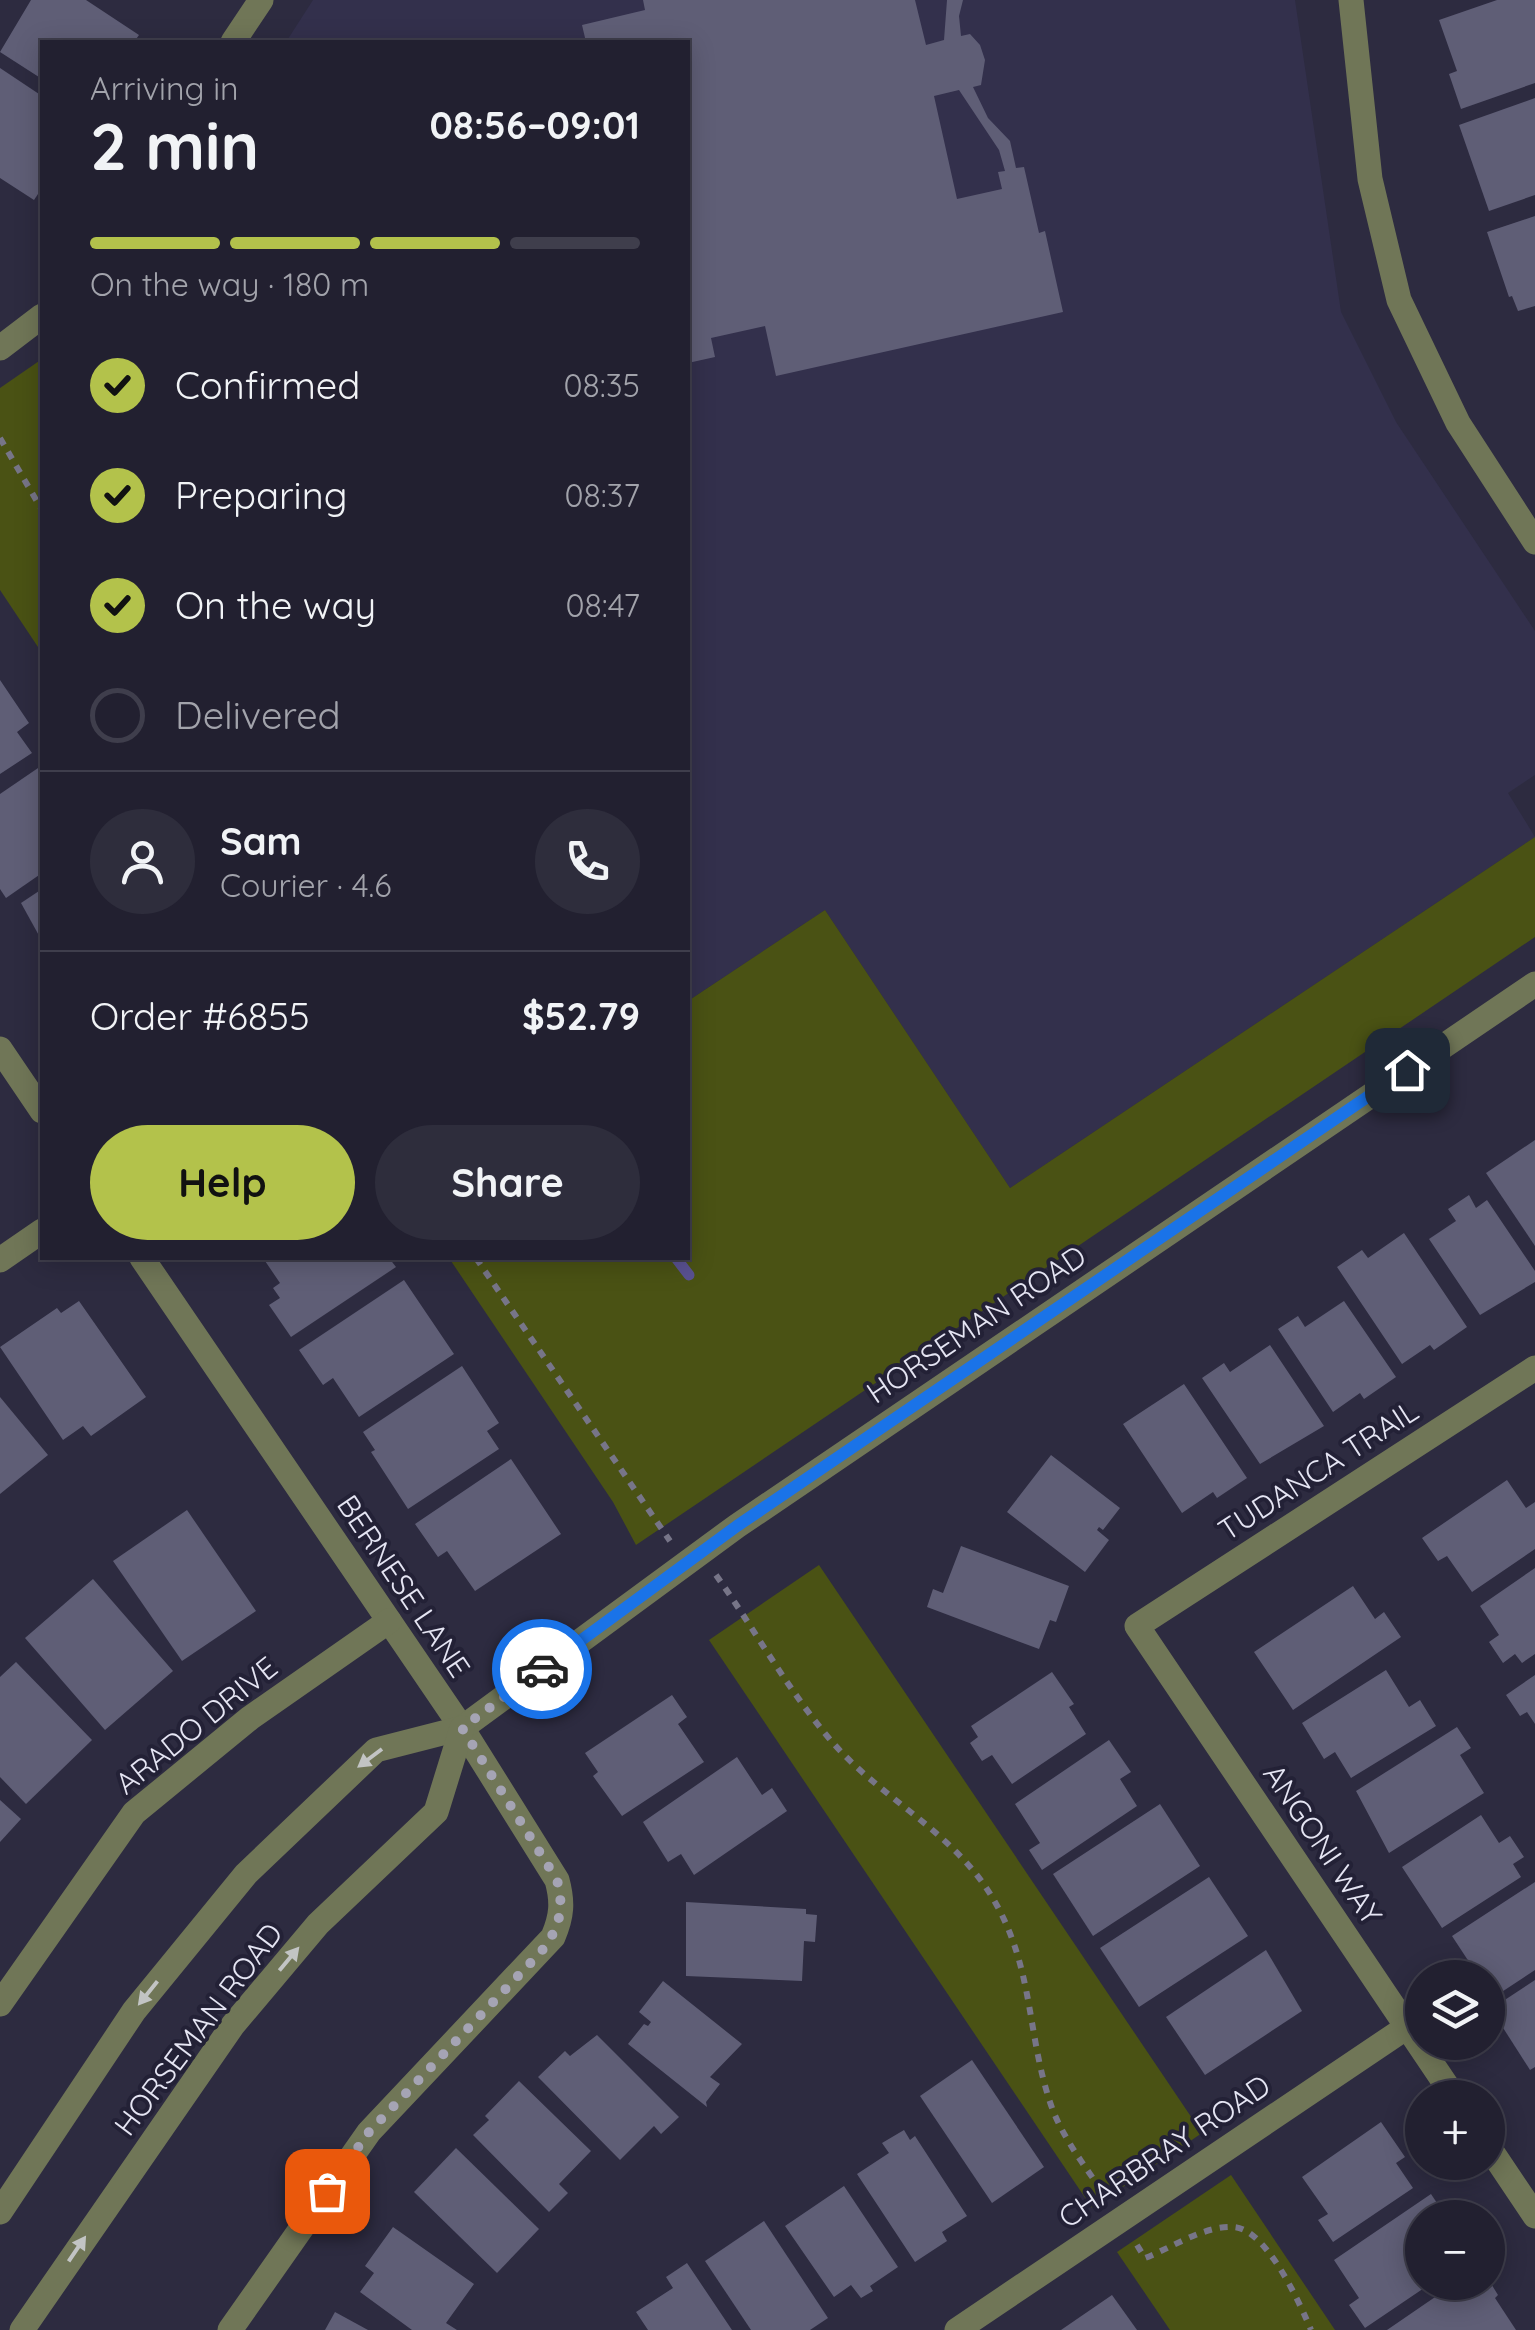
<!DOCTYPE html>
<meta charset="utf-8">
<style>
:root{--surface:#222030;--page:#2e2d3c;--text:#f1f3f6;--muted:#a2a3ab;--line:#3f3e4c;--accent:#b3c24b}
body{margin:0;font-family:Quicksand,sans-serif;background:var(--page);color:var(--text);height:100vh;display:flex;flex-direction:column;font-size:38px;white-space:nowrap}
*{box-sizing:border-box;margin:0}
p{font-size:32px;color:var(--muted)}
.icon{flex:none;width:55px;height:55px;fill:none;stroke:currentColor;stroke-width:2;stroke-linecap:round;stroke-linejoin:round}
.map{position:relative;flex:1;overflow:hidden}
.sheet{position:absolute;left:40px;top:40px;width:650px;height:1220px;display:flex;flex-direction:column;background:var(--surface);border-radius:0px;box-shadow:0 5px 25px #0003,0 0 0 2px var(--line)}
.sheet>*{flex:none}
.fabs{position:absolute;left:1405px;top:1960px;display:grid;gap:20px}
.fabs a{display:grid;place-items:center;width:100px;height:100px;border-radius:50%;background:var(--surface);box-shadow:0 5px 25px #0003,0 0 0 2px var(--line);font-size:50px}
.pin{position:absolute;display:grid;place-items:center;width:85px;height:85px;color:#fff;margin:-42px;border-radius:20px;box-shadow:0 5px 15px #0006}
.courier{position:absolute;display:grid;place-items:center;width:100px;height:100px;margin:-50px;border:8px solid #1a73e8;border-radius:50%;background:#fff;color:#222;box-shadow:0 2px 12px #0007}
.overview em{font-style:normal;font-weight:700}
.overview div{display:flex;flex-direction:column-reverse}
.overview{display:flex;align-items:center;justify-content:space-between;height:170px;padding:0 50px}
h1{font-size:65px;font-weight:700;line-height:75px}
.bar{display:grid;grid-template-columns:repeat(4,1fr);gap:15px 10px;align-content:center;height:120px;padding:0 50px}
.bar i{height:12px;border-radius:8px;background:var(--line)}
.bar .current{background:var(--accent)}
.bar p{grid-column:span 4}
.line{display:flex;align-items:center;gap:25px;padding:0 50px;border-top:2px solid var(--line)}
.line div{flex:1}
.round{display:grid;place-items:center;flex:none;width:105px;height:105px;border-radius:52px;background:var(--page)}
ol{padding:0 50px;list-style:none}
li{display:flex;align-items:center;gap:30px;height:110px}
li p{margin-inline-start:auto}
li .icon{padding:10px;border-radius:50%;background:var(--accent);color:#111;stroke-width:4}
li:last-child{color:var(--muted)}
li i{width:55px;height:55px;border:5px solid var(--line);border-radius:50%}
.primary-button{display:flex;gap:20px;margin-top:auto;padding:20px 50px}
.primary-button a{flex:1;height:115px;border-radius:60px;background:var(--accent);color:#111;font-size:40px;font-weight:700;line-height:115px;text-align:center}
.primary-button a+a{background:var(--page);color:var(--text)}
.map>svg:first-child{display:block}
.built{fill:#33304c}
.green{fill:#4a5214}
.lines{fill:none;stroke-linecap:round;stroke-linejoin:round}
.stream{stroke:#595191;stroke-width:11}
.building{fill:#5f5e76;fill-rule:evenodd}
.path{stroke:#777588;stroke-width:6;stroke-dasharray:8 8;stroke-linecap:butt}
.minor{stroke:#707657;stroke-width:25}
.oneway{fill:#c2c4c4}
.done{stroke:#a5a4b4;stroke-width:10;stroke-dasharray:0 18}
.route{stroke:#1a73e8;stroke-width:12}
.labels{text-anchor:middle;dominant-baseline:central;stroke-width:8;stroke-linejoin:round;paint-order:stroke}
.street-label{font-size:30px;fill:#e5e5f3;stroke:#232136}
</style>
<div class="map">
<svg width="1535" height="2330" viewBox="0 0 1535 2330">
<rect width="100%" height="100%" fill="#2d2b40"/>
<!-- built -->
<polygon class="built" points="313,0 1295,0 1341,312 1396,422 1535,631 1535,775 1508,793 1535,837 1010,1188 825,910 688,1001 688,42 286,42"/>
<!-- green -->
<g class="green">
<polygon points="42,359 42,653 0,590 0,388"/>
<polygon points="1535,837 1535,937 636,1545 613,1502 449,1258 688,1258 688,1001 825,910 1010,1188"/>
<polygon points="819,1565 1202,2133 1092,2208 709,1640"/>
<polygon points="1231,2175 1335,2330 1170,2330 1117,2252"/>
</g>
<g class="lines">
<!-- stream -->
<polyline class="stream" points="676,1258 689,1275"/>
</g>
<!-- building -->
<g class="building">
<polygon points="31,0 86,0 139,35 134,42 42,42 42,79 0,52"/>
<path d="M 643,0 L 915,0 L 926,45 L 944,40 L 947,0 L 963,0 L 959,16 L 961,36 L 970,34 L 980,45 L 985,60 L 981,85 L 973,87 L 988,118 L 1010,141 L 1016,168 L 1024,167 L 1039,233 L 1045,231 L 1063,312 L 776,376 L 765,326 L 711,338 L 715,357 L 688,363 L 688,42 L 586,42 L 582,25 L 645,10 ZM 959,90 L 999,150 L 1005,171 L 998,172 L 1002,189 L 957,199 L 934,96 Z"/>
<polygon points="1497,0 1535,0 1535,83 1461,109 1449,74 1457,71 1439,20"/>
<polygon points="0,68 42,96 42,188 34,200 0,178"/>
<polygon points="1535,98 1535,195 1489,211 1459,125"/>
<polygon points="1535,216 1535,306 1518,311 1512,296 1509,297 1487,232"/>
<polygon points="0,680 29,723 17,732 32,753 0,774"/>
<polygon points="41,766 42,873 6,898 0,889 0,794"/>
<polygon points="42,889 42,941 21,903"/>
<polygon points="1535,1140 1535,1246 1486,1173"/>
<polygon points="1469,1195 1476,1208 1487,1200 1535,1271 1535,1282 1480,1315 1429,1239 1456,1221 1448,1209"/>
<polygon points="1404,1233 1467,1327 1434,1350 1430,1345 1402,1364 1337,1267 1362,1250 1368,1258"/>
<polygon points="263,1258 389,1258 396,1267 291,1337 269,1305 280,1298 273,1288 280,1283"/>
<polygon points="404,1280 454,1354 359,1417 333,1378 323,1385 299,1350"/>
<polygon points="79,1301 146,1397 91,1436 83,1426 63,1440 0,1347 57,1308 61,1313"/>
<polygon points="1344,1301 1396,1377 1364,1399 1360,1393 1333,1412 1278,1329 1298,1316 1305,1327"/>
<polygon points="1270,1345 1324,1426 1260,1464 1202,1378 1224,1363 1230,1372"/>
<polygon points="462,1366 499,1423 487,1431 499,1449 408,1509 371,1452 375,1450 363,1432"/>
<polygon points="1184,1384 1247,1478 1217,1498 1213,1492 1182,1513 1123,1424"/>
<polygon points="0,1397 48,1455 0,1494"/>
<polygon points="1051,1455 1120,1508 1103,1530 1099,1527 1097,1530 1109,1540 1085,1572 1007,1512"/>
<polygon points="511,1459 561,1534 475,1591 447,1551 438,1557 415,1524"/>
<polygon points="1507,1480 1526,1508 1535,1502 1535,1549 1472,1592 1447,1556 1438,1561 1422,1538"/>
<polygon points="187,1510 256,1611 182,1661 113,1561"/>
<polygon points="961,1546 1069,1586 1056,1622 1050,1620 1039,1649 927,1607 933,1589 943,1593"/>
<polygon points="1535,1568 1535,1654 1522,1663 1515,1654 1503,1663 1489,1642 1499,1635 1480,1606"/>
<polygon points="93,1579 173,1671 105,1730 25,1638"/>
<polygon points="1353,1586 1375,1619 1384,1612 1401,1637 1293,1710 1254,1652"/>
<polygon points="16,1662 92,1740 26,1804 0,1777 0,1677"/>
<polygon points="1386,1670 1409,1707 1420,1700 1436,1726 1351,1778 1335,1752 1324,1759 1302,1723"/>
<polygon points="1052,1672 1074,1704 1069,1707 1086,1734 1012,1784 992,1755 982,1761 970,1743 978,1737 971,1726"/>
<polygon points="1535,1675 1535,1724 1527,1712 1520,1716 1506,1695"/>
<polygon points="672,1695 687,1717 678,1724 704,1762 622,1816 593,1776 598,1772 585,1753"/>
<polygon points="1457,1727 1471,1748 1460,1755 1484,1793 1389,1853 1356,1791"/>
<polygon points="1109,1740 1131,1772 1120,1779 1137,1806 1042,1870 1029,1850 1040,1843 1015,1804"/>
<polygon points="737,1757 762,1795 772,1788 787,1811 694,1875 681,1854 668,1862 643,1822"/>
<polygon points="0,1800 21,1819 0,1842"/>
<polygon points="1160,1804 1200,1866 1093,1936 1053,1874"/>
<polygon points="1481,1815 1499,1843 1510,1836 1524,1857 1513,1864 1521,1877 1442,1928 1402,1867"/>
<polygon points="1209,1877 1248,1936 1139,2007 1100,1948"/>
<polygon points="1535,1882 1535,1970 1488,2001 1488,1978 1473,1978 1469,1970 1473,1968 1452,1936"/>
<polygon points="686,1902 806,1909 806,1914 817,1915 815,1942 804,1941 802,1981 686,1976"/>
<polygon points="1266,1950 1302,2011 1205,2075 1166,2017"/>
<polygon points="1535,1980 1535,2067 1530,2070 1491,2009"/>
<polygon points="663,1981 742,2044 710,2077 720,2084 706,2102 707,2107 628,2044 644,2024 648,2026 651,2022 639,2012"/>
<polygon points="597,2035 679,2117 661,2134 654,2126 620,2160 538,2077 565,2051 570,2056"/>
<polygon points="972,2060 1044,2167 992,2203 920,2096"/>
<polygon points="519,2081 591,2151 559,2184 568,2193 549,2212 473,2135 489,2120 485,2116"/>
<polygon points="1381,2122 1405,2157 1396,2163 1413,2188 1333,2242 1318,2220 1328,2214 1302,2177"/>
<polygon points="904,2130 910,2140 915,2136 967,2216 942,2232 947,2241 915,2262 857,2174 889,2153 882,2143"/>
<polygon points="456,2148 539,2229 497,2273 414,2192"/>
<polygon points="844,2186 898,2267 870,2286 873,2291 861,2298 851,2285 834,2297 785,2226"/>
<polygon points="1431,2194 1447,2218 1422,2218 1422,2282 1433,2282 1365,2328 1349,2305 1359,2298 1334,2260"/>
<polygon points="764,2221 828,2318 810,2330 751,2330 705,2261"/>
<polygon points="393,2227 474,2284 446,2323 457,2330 412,2330 360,2292 374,2273 365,2266"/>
<polygon points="687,2263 732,2330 648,2330 636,2312 673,2288 666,2277"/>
<polygon points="1457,2282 1490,2282 1498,2295 1495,2298 1516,2330 1387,2330"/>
<polygon points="1112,2295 1137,2330 1061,2330"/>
<polygon points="335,2312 368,2330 325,2330"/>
</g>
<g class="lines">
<!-- path -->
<g class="path">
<polyline points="0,438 42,510"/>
<polyline points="476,1258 670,1541"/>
<path d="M 716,1575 C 755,1630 789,1692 833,1743 C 884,1801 956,1833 995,1902 C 1033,1969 1027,2030 1049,2099 C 1060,2135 1085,2166 1106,2197"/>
<path d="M 1137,2245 L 1145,2258 C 1171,2248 1205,2225 1234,2227 C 1266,2229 1300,2303 1311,2330"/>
</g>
<!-- minor -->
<g class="minor">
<polyline points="1351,0 1370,179 1399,300 1458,423 1535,542"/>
<polyline points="233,42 261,0"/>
<polyline points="0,348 42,316"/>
<polyline points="0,1049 42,1111"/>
<path d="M 142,1258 L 462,1728 L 557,1880 C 563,1902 562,1916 553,1937 L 369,2132 L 230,2330"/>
<polyline points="0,1260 42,1231"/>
<polyline points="0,2004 134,1813 250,1718 389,1621"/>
<polyline points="1455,2098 1137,1626 1535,1368"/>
<polyline points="1488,2146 1535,2216"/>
<polyline points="0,2212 134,2011 246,1874 376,1750 462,1728 737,1526 1535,984"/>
<polyline points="22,2330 233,2025 318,1924 436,1812 462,1728"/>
<polyline points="957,2330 1407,2027"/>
</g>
</g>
<!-- one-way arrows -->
<defs><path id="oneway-solid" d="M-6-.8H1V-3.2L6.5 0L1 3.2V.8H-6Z" transform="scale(2.5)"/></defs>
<g class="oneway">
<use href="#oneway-solid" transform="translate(370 1758) rotate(143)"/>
<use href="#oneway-solid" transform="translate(289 1959) rotate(-50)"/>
<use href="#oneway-solid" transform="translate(148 1993) rotate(129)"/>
<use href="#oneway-solid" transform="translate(77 2249) rotate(-56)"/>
</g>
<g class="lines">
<!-- done -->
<path class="done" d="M 327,2191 L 369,2132 L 540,1953 C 559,1929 565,1910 557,1880 L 462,1728 L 542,1669"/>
<!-- route -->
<polyline class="route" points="542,1669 737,1526 1407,1070"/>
</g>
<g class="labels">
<!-- street labels -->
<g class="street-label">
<text transform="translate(976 1324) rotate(-34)">HORSEMAN ROAD</text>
<text transform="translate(1318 1470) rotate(-33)">TUDANCA TRAIL</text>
<text transform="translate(404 1586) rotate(56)">BERNESE LANE</text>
<text transform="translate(196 1725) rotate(-39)">ARADO DRIVE</text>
<text transform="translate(1323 1844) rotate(56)">ANGONI WAY</text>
<text transform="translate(198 2029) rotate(-53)">HORSEMAN ROAD</text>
<text transform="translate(1164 2151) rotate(-34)">CHARBRAY ROAD</text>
</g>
</g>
</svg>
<div class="fabs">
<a><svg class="icon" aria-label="layers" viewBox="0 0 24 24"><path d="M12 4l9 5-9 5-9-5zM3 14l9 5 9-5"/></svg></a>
<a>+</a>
<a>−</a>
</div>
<div class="pin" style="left:327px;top:2191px;background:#ea580c"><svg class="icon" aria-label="bag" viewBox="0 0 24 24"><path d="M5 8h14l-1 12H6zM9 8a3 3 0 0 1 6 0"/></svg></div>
<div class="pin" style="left:1407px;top:1070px;background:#1f2937"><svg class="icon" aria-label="home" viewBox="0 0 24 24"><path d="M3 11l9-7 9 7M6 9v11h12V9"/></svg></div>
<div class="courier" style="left:542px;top:1669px"><svg class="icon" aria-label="car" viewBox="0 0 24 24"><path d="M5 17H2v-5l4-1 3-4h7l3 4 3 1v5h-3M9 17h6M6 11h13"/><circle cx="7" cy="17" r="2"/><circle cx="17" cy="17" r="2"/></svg></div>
<section class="sheet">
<div class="overview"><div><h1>2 min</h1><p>Arriving in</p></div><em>08:56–09:01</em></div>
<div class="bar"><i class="current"></i><i class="current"></i><i class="current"></i><i></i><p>On the way · 180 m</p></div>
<ol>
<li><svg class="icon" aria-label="check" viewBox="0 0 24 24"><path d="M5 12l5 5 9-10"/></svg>Confirmed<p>08:35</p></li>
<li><svg class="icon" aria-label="check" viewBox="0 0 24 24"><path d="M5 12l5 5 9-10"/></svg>Preparing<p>08:37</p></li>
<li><svg class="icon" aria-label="check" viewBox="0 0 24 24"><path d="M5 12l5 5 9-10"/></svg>On the way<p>08:47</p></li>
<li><i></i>Delivered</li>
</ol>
<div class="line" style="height:180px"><a class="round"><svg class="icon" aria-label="person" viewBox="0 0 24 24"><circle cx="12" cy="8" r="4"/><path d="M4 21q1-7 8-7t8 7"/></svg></a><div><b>Sam</b><p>Courier · 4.6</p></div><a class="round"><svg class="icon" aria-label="phone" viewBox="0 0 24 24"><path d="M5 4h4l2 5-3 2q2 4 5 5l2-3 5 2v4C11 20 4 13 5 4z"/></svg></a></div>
<div class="line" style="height:130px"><div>Order #6855</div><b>$52.79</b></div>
<div class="primary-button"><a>Help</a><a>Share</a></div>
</section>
</div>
